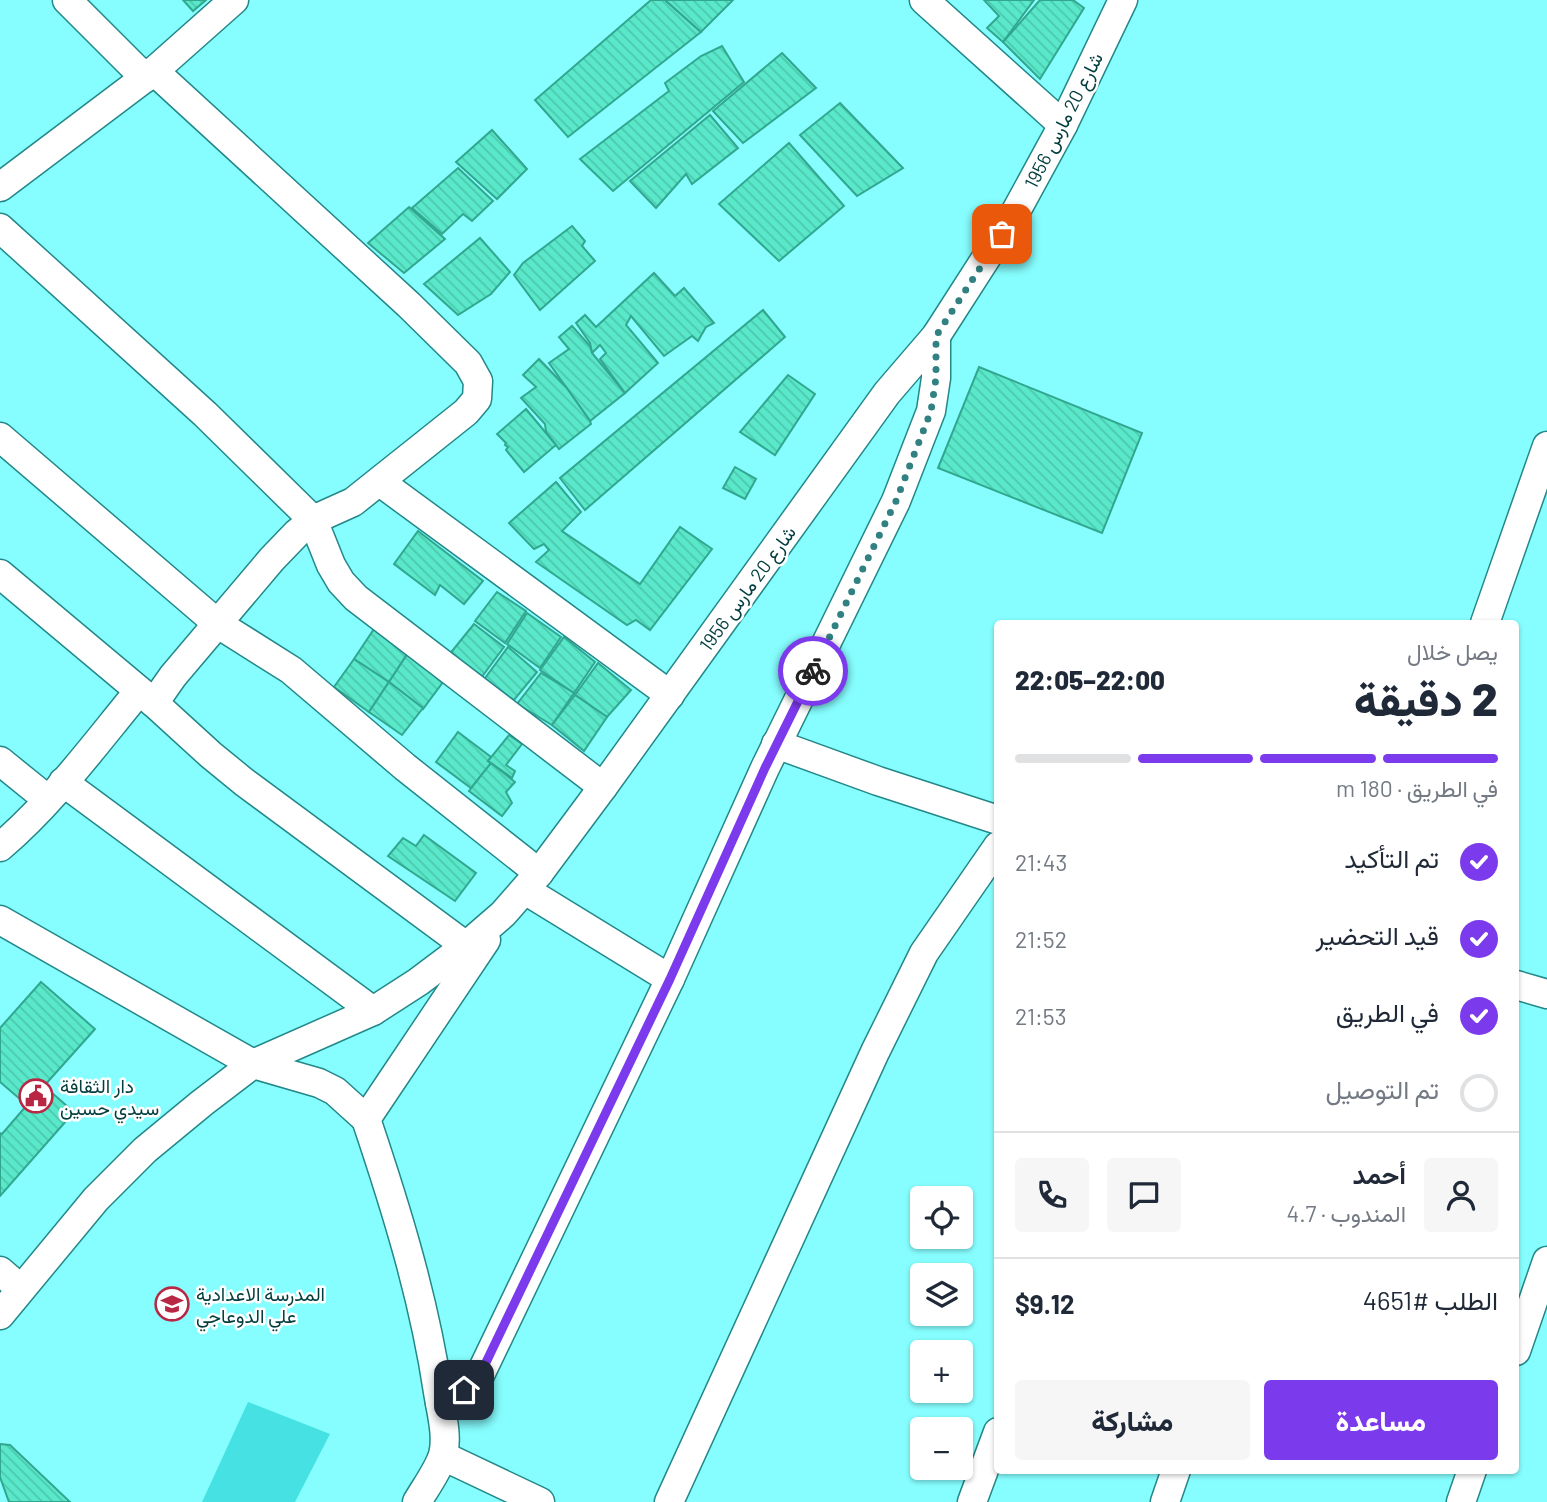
<!DOCTYPE html>
<html lang="ar">
<meta charset="utf-8">
<style>
:root{--surface:#fff;--page:#f6f6f7;--text:#1f2937;--muted:#747a83;--line:#e0e1e3;--accent:#7c3aed}
body{margin:0;font-family:Barlow,Vazirmatn,sans-serif;background:var(--page);color:var(--text);direction:rtl;height:100vh;display:flex;flex-direction:column;font-size:26px;white-space:nowrap}
*{box-sizing:border-box;margin:0}
p{font-size:23px;color:var(--muted)}
.icon{flex:none;width:38px;height:38px;fill:none;stroke:currentColor;stroke-width:2;stroke-linecap:round;stroke-linejoin:round}
.map{position:relative;flex:1;overflow:hidden;direction:ltr}
.sheet{position:absolute;left:994px;top:620px;width:525px;height:854px;display:flex;flex-direction:column;background:var(--surface);border-radius:7px;box-shadow:0 2px 5px #0004;direction:rtl}
.sheet>*{flex:none}
.fabs{position:absolute;left:910px;top:1186px;display:grid;gap:14px}
.fabs a{display:grid;place-items:center;width:63px;height:63px;border-radius:7px;background:var(--surface);box-shadow:0 2px 5px #0004;font-size:35px}
.pin{position:absolute;display:grid;place-items:center;width:60px;height:60px;color:#fff;margin:-30px;border-radius:14px;box-shadow:0 4px 10px #0006}
.courier{position:absolute;display:grid;place-items:center;width:70px;height:70px;margin:-35px;border:5px solid #7c3aed;border-radius:50%;background:#fff;color:#222;box-shadow:0 2px 9px #0007}
.head em{font-style:normal;font-weight:800}
.head div{display:flex;flex-direction:column-reverse}
.head{display:flex;align-items:center;justify-content:space-between;height:119px;padding:0 21px}
h1{font-size:46px;font-weight:800;line-height:52px}
.bar{display:grid;grid-template-columns:repeat(4,1fr);gap:10px 7px;align-content:center;height:84px;padding:0 21px}
.bar i{height:9px;border-radius:5px;background:var(--line)}
.bar .selected{background:var(--accent)}
.bar p{grid-column:span 4}
.line{display:flex;align-items:center;gap:18px;padding:0 21px;border-top:2px solid var(--line)}
.line div{flex:1}
.round{display:grid;place-items:center;flex:none;width:74px;height:74px;border-radius:7px;background:var(--page)}
ol{padding:0 21px;list-style:none}
li{display:flex;align-items:center;gap:21px;height:77px}
li p{margin-inline-start:auto}
li .icon{padding:7px;border-radius:50%;background:var(--accent);color:#fff;stroke-width:4}
li:last-child{color:var(--muted)}
li i{width:38px;height:38px;border:4px solid var(--line);border-radius:50%}
.primary-button{display:flex;gap:14px;margin-top:auto;padding:14px 21px}
.primary-button a{flex:1;height:80px;border-radius:7px;background:var(--accent);color:#fff;font-size:28px;font-weight:800;line-height:80px;text-align:center}
.primary-button a+a{background:var(--page);color:var(--text)}
.map>svg:first-child{display:block}
.green{fill:#45e1e3}
.building{fill:url(#building-back-hatch);stroke:#31a78f;stroke-width:2}
.lines{fill:none;stroke-linecap:round;stroke-linejoin:round}
.minor-casing{stroke:#248788;stroke-width:31}
.minor{stroke:#fff;stroke-width:28}
.done{stroke:#318182;stroke-width:7;stroke-dasharray:0 12.6}
.route{stroke:#7c3aed;stroke-width:9}
.labels{text-anchor:middle;dominant-baseline:central;stroke-width:5;stroke-linejoin:round;paint-order:stroke}
.street-label{font-size:19px;fill:#033d3e;stroke:#fff}
.poi-label{font-size:19px;fill:#033d3e;stroke:#fff;text-anchor:start}
</style>
<div class="map">
<svg width="1547" height="1502" viewBox="0 0 1547 1502">
<defs>
<pattern id="building-back-hatch" width="6" height="6" patternUnits="userSpaceOnUse" patternTransform="scale(1.75)"><rect width="6" height="6" fill="#59e8c9"/><path d="M-1 5l2 2M0 0l6 6M5-1l2 2" fill="none" stroke="#4cc8ae"/></pattern>
</defs>
<rect width="100%" height="100%" fill="#86feff"/>
<!-- green -->
<polygon class="green" points="248,1402 330,1434 295,1502 202,1502"/>
<!-- building -->
<g class="building">
<polygon points="183,0 206,0 193,11"/>
<polygon points="651,0 665,0 701,32 568,137 535,100"/>
<polygon points="665,0 733,0 701,32"/>
<polygon points="984,0 1034,0 1003,42 987,28 999,16"/>
<polygon points="1040,0 1073,0 1084,8 1040,79 1003,42"/>
<polygon points="722,46 744,82 613,191 580,159 669,91 665,83 701,56"/>
<polygon points="782,53 816,88 743,143 713,111"/>
<polygon points="840,103 903,168 857,196 800,135"/>
<polygon points="710,115 738,148 692,184 686,174 656,208 630,181"/>
<polygon points="492,130 527,169 497,199 456,162"/>
<polygon points="789,143 844,206 779,261 719,204"/>
<polygon points="458,168 493,201 472,221 463,214 442,234 412,208"/>
<polygon points="409,207 445,239 404,273 368,243"/>
<polygon points="572,226 585,241 582,246 595,261 540,310 514,275 523,263"/>
<polygon points="480,238 510,272 491,294 458,315 424,284"/>
<polygon points="654,273 675,296 684,288 714,323 706,327 698,341 692,336 664,356 631,316 626,325 658,363 625,393 600,359 606,353 600,345 592,353 590,343 576,323 585,315 596,327"/>
<polygon points="763,310 785,337 585,510 560,478"/>
<polygon points="572,326 590,346 592,353 625,393 590,421 549,363 569,349 559,337"/>
<polygon points="539,359 566,387 590,421 591,424 559,449 546,432 545,424 521,398 536,387 523,375"/>
<polygon points="979,367 1142,433 1102,533 938,468"/>
<polygon points="788,375 815,394 775,455 740,432"/>
<polygon points="526,409 556,445 524,472 506,450 508,447 505,445 506,443 497,434"/>
<polygon points="735,467 756,479 745,499 723,488"/>
<polygon points="556,482 581,512 562,531 640,584 680,527 712,549 650,630 636,620 627,625 536,562 549,550 544,544 534,549 509,523"/>
<polygon points="418,531 483,581 464,604 440,585 435,595 394,564"/>
<polygon points="497,592 526,611 505,643 475,621"/>
<polygon points="527,613 561,637 540,668 507,644"/>
<polygon points="474,624 504,647 481,678 448,656"/>
<polygon points="374,629 408,653 389,682 354,659"/>
<polygon points="564,637 595,662 574,693 540,670"/>
<polygon points="508,647 537,672 514,700 483,681"/>
<polygon points="408,653 446,678 423,709 389,682"/>
<polygon points="354,659 389,682 369,712 334,687"/>
<polygon points="598,663 631,690 607,717 575,695"/>
<polygon points="541,673 574,693 552,725 517,704"/>
<polygon points="389,682 423,708 402,735 369,712"/>
<polygon points="575,695 607,717 584,751 552,725"/>
<polygon points="458,732 491,757 488,761 491,763 471,788 436,762"/>
<polygon points="509,735 522,744 506,765 515,771 512,778 488,761"/>
<polygon points="491,763 515,782 506,792 512,803 502,816 469,791"/>
<polygon points="424,835 476,873 455,901 388,856 403,838 416,846"/>
<polygon points="41,982 95,1029 44,1086 74,1112 0,1196 0,1133 2,1134 27,1105 0,1082 0,1028"/>
<polygon points="0,1444 10,1445 70,1502 9,1502 0,1477"/>
</g>
<g class="lines">
<defs>
<g id="minor">
<polyline points="67,0 145,78"/>
<polyline points="924,0 1063,125"/>
<polyline points="154,71 409,305 468,363 478,381 477,399 466,412 353,502 313,520 297,533 272,559 173,676 154,703"/>
<polyline points="0,187 154,71 234,0"/>
<polyline points="0,228 205,414 313,520 331,565 341,582 356,598 603,787"/>
<polyline points="0,437 218,624 291,670 405,767 539,873"/>
<polyline points="380,482 670,695"/>
<polyline points="0,574 154,703 211,755 244,782 466,946"/>
<polyline points="1485,623 1547,446"/>
<polyline points="776,744 878,781 998,820"/>
<polyline points="0,761 47,799"/>
<polyline points="63,782 373,1011"/>
<path d="M 0,847 C 53,802 95,744 139,691"/>
<polyline points="525,890 670,979"/>
<polyline points="0,920 253,1064 319,1083 335,1091 366,1119 486,940"/>
<polyline points="1516,985 1547,994"/>
<path d="M 366,1119 C 396,1208 424,1298 438,1392 C 441,1411 448,1436 443,1455 C 438,1471 425,1488 417,1502"/>
<polyline points="0,1271 21,1289"/>
<polyline points="0,1315 96,1199 145,1150 202,1103 253,1064 373,1011 418,982 466,946 503,914 539,873 603,787 887,393 936,336 1015,213 1063,125 1123,0"/>
<polyline points="1516,1351 1547,1261"/>
<polyline points="440,1403 464,1390 479,1377 670,979 765,768 896,501 931,411 936,378 936,336"/>
<polyline points="443,1456 540,1502"/>
<polyline points="669,1502 875,1052 924,953 998,846"/>
<polyline points="972,1502 998,1432"/>
<polyline points="1165,1502 1176,1470"/>
<polyline points="1461,1502 1472,1470"/>
</g>
</defs>
<!-- minor casing -->
<use href="#minor" class="minor-casing"/>
<!-- minor -->
<use href="#minor" class="minor"/>
</g>
<g class="lines">
<!-- done -->
<polyline class="done" points="813,671 896,501 931,411 936,378 936,336 1002,234"/>
<!-- route -->
<polyline class="route" points="464,1390 479,1377 670,979 765,768 813,671"/>
</g>
<!-- icons -->
<defs>
<symbol id="civic-ring" viewBox="-11 -11 22 22"><circle r="9.5" fill="#fff" stroke="#b82743" stroke-width="1.5"/><path d="M-.6-6.5H3V-4.5H.6V-3L4-1V1h2V6H-6V1h2V-1L-.6-3ZM-1.2 2.5V6h2.4V2.5Z" fill="#b82743"/></symbol>
<symbol id="school-ring" viewBox="-11 -11 22 22"><circle r="9.5" fill="#fff" stroke="#b82743" stroke-width="1.5"/><path d="M0-5L7-2L0 1L-7-2ZM-4 1L0 2.5L4 1V4Q0 6-4 4Z" fill="#b82743"/></symbol>
</defs>
<g fill-rule="evenodd">
<use href="#civic-ring" x="17" y="1077" width="38" height="38"/>
<use href="#school-ring" x="153" y="1285" width="38" height="38"/>
</g>
<g class="labels">
<!-- street labels -->
<g class="street-label">
<text transform="translate(1063 120) rotate(-63)">شارع 20 مارس 1956</text>
<text transform="translate(747 588) rotate(-54)">شارع 20 مارس 1956</text>
</g>
<!-- poi labels -->
<g class="poi-label">
<text x="60" y="1085">دار الثقافة<tspan x="60" dy="22">سيدي حسين</tspan></text>
<text x="196" y="1293">المدرسة الاعدادية<tspan x="196" dy="22">علي الدوعاجي</tspan></text>
</g>
</g>
</svg>
<div class="fabs">
<a><svg class="icon" aria-label="locate" viewBox="0 0 24 24"><circle cx="12" cy="12" r="6"/><path d="M12 2v4M12 18v4M2 12h4M18 12h4"/></svg></a>
<a><svg class="icon" aria-label="layers" viewBox="0 0 24 24"><path d="M12 4l9 5-9 5-9-5zM3 14l9 5 9-5"/></svg></a>
<a>+</a>
<a>−</a>
</div>
<div class="pin" style="left:1002px;top:234px;background:#ea580c"><svg class="icon" aria-label="bag" viewBox="0 0 24 24"><path d="M5 8h14l-1 12H6zM9 8a3 3 0 0 1 6 0"/></svg></div>
<div class="pin" style="left:464px;top:1390px;background:#1f2937"><svg class="icon" aria-label="home" viewBox="0 0 24 24"><path d="M3 11l9-7 9 7M6 9v11h12V9"/></svg></div>
<div class="courier" style="left:813px;top:671px"><svg class="icon" aria-label="bike" viewBox="0 0 24 24"><circle cx="6" cy="16" r="4"/><circle cx="18" cy="16" r="4"/><path d="M6 16l4-8h5l3 8M10 8l3 8H6M13 5h3"/></svg></div>
<section class="sheet">
<div class="head"><div><h1>2 دقيقة</h1><p>يصل خلال</p></div><em>22:00–22:05</em></div>
<div class="bar"><i class="selected"></i><i class="selected"></i><i class="selected"></i><i></i><p>في الطريق · 180 m</p></div>
<ol>
<li><svg class="icon" aria-label="check" viewBox="0 0 24 24"><path d="M5 12l5 5 9-10"/></svg>تم التأكيد<p>21:43</p></li>
<li><svg class="icon" aria-label="check" viewBox="0 0 24 24"><path d="M5 12l5 5 9-10"/></svg>قيد التحضير<p>21:52</p></li>
<li><svg class="icon" aria-label="check" viewBox="0 0 24 24"><path d="M5 12l5 5 9-10"/></svg>في الطريق<p>21:53</p></li>
<li><i></i>تم التوصيل</li>
</ol>
<div class="line" style="height:126px"><a class="round"><svg class="icon" aria-label="person" viewBox="0 0 24 24"><circle cx="12" cy="8" r="4"/><path d="M4 21q1-7 8-7t8 7"/></svg></a><div><b>أحمد</b><p>المندوب · 4.7</p></div><a class="round"><svg class="icon" aria-label="chat" viewBox="0 0 24 24"><path d="M4 5h16v11H9l-5 4z"/></svg></a><a class="round"><svg class="icon" aria-label="phone" viewBox="0 0 24 24"><path d="M5 4h4l2 5-3 2q2 4 5 5l2-3 5 2v4C11 20 4 13 5 4z"/></svg></a></div>
<div class="line" style="height:91px"><div>الطلب #4651</div><b>$9.12</b></div>
<div class="primary-button"><a>مساعدة</a><a>مشاركة</a></div>
</section>
</div>
